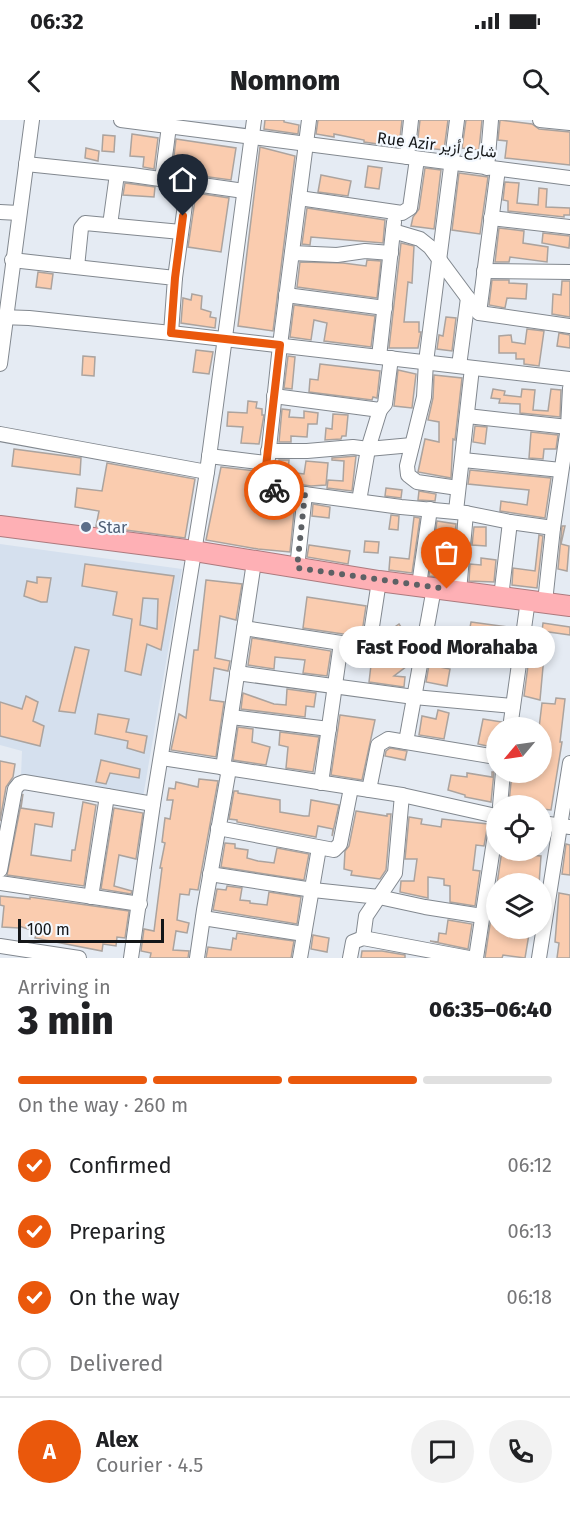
<!DOCTYPE html>
<meta charset="utf-8">
<style>
:root{--surface:#fff;--page:#f2f2f2;--text:#202124;--muted:#757577;--line:#e0e0e0;--accent:#ea580c}
body{margin:0;font-family:"Fira Sans",Vazirmatn,sans-serif;background:var(--page);color:var(--text);height:100vh;display:flex;flex-direction:column;font-size:22px;white-space:nowrap}
*{box-sizing:border-box;margin:0}
p{font-size:20px;color:var(--muted)}
.icon{flex:none;width:33px;height:33px;fill:none;stroke:currentColor;stroke-width:2;stroke-linecap:round;stroke-linejoin:round}
.map{position:relative;height:838px;overflow:hidden}
.panel{display:flex;flex-direction:column;background:var(--surface);flex:1}
.panel>*{flex:none}
.needle{width:39px;rotate:241deg}
.controls{position:absolute;left:486px;top:597px;display:grid;gap:12px}
.controls a{display:grid;place-items:center;width:66px;height:66px;border-radius:50%;background:var(--surface);box-shadow:0 3px 9px #0003;font-size:30px}
.scale{position:absolute;left:18px;bottom:15px;width:146px;box-sizing:border-box;padding-left:6px;border:3px solid #141618;border-top:0;font-size:16px;line-height:21px;white-space:nowrap;color:#141618;-webkit-text-stroke:4px #f4f9ff;paint-order:stroke}
.pin{position:absolute;display:grid;place-items:center;width:51px;height:51px;color:#fff;margin:-62px -26px;border-radius:50% 50% 50% 0;rotate:-45deg;box-shadow:0 0 6px #0007}
.pin .icon{rotate:45deg}
.courier{position:absolute;display:grid;place-items:center;width:60px;height:60px;margin:-30px;border:4px solid #ea580c;border-radius:50%;background:#fff;color:#222;box-shadow:0 2px 8px #0007}
.bubble{position:absolute;height:42px;border-radius:21px;background:var(--surface);box-shadow:0 3px 9px #0003;font-size:20px;font-weight:800;line-height:42px;text-align:center}
.head em{font-style:normal;font-weight:800}
.head div{display:flex;flex-direction:column-reverse}
.head{display:flex;align-items:center;justify-content:space-between;height:102px;padding:0 18px}
h1{font-size:39px;font-weight:800;line-height:45px}
.bar{display:grid;grid-template-columns:repeat(4,1fr);gap:9px 6px;align-content:center;height:72px;padding:0 18px}
.bar i{height:8px;border-radius:4px;background:var(--line)}
.bar .on{background:var(--accent)}
.bar p{grid-column:span 4}
.line{display:flex;align-items:center;gap:15px;padding:0 18px;border-top:2px solid var(--line)}
.line div{flex:1}
.round{display:grid;place-items:center;flex:none;width:63px;height:63px;border-radius:32px;background:var(--page)}
ol{padding:0 18px;list-style:none}
li{display:flex;align-items:center;gap:18px;height:66px}
li p{margin-inline-start:auto}
li .icon{padding:6px;border-radius:50%;background:var(--accent);color:#fff;stroke-width:4}
li:last-child{color:var(--muted)}
li i{width:33px;height:33px;border:3px solid var(--line);border-radius:50%}
.status{display:flex;justify-content:space-between;align-items:center;height:42px;padding:0 30px;background:var(--surface);direction:ltr}
.status svg{height:16px;fill:currentColor}
header{display:flex;justify-content:space-between;align-items:center;height:78px;padding:0 18px;background:var(--surface);font-size:27px;font-weight:800}
.map>svg:first-child{display:block}
.built{fill:#d5e0ee}
.building{fill:#faccaf;stroke:#aba39e;stroke-width:1.5;fill-rule:evenodd}
.lines{fill:none;stroke-linecap:round;stroke-linejoin:round}
.minor-casing{stroke:#82888f;stroke-width:16}
.highway-casing{stroke:#ac7a7e;stroke-width:22}
.minor{stroke:#fff;stroke-width:14}
.highway{stroke:#feb0b5;stroke-width:20}
.done{stroke:#5d6165;stroke-width:6;stroke-dasharray:0 10.8}
.route{stroke:#ea580c;stroke-width:8}
.service-dot{fill:#5c6f8a;stroke:#f4f9ff;stroke-width:2}
.labels{text-anchor:middle;dominant-baseline:central;stroke-width:4.5;stroke-linejoin:round;paint-order:stroke}
.street-label{font-size:16px;fill:#141618;stroke:#f4f9ff}
.service-label{font-size:16px;fill:#4e5e75;stroke:#f4f9ff;text-anchor:start}
</style>
<div class="status"><b>06:32</b><svg viewBox="0 0 49 12"><path d="M0 12V9h3v3zM5 12V6h3v6zM10 12V3h3v9zM15 12V0h3v12zM26 1h20v11H26zM47 4h2v5h-2z"/></svg></div>
<header><svg class="icon" aria-label="back" viewBox="0 0 24 24"><path d="M15 5l-7 7 7 7"/></svg>Nomnom<svg class="icon" aria-label="search" viewBox="0 0 24 24"><circle cx="10" cy="10" r="6"/><path d="M15 15l6 6"/></svg></header>
<div class="map">
<svg width="570" height="838" viewBox="0 0 570 838">
<rect width="100%" height="100%" fill="#e5ebf3"/>
<!-- built -->
<polygon class="built" points="0,424 182,449 143,677 21,656 22,631 0,625"/>
<!-- building -->
<g class="building">
<polygon points="265,0 284,0 284,2 299,5 298,14 264,9"/>
<polygon points="318,0 402,0 399,27 364,22 364,20 334,14 334,17 316,14"/>
<polygon points="420,0 448,0 444,30 417,27"/>
<polygon points="466,0 482,0 479,30 462,28"/>
<polygon points="500,0 532,4 539,9 570,12 570,45 505,38 507,21 498,20"/>
<polygon points="132,14 158,18 154,49 143,47 144,37 130,36"/>
<polygon points="103,15 115,16 114,32 102,31"/>
<polygon points="176,19 236,28 231,60 172,52"/>
<polygon points="260,27 295,36 273,211 238,206"/>
<polygon points="86,28 99,31 98,41 85,38"/>
<polygon points="368,46 382,48 379,69 365,67"/>
<polygon points="425,48 441,50 434,109 411,106 413,97 419,89"/>
<polygon points="459,53 488,57 480,114 452,110"/>
<polygon points="321,55 351,61 348,76 318,72"/>
<polygon points="505,62 519,63 517,83 538,85 539,68 547,69 546,87 570,88 570,95 564,95 564,97 508,91 508,81 503,80"/>
<polygon points="125,63 155,67 154,77 123,75"/>
<polygon points="196,73 229,78 221,132 188,127"/>
<polygon points="307,88 385,100 383,123 311,117 310,125 302,124"/>
<polygon points="499,108 524,111 523,123 548,127 547,142 510,137 509,142 495,142"/>
<polygon points="543,113 570,116 569,128 542,123"/>
<polygon points="401,123 414,126 412,163 408,162 404,202 419,202 419,212 421,212 418,228 389,228"/>
<polygon points="367,140 381,141 377,178 297,167 300,142 343,143 366,146"/>
<polygon points="38,152 53,154 51,169 36,167"/>
<polygon points="492,160 509,160 509,163 527,164 526,179 507,178 505,188 489,185"/>
<polygon points="562,161 570,161 570,197 552,194 553,174 561,175"/>
<polygon points="192,174 202,176 201,189 211,192 210,197 216,198 215,208 181,203 183,178 191,180"/>
<polygon points="294,185 375,196 371,227 324,221 327,203 314,200 311,220 290,217"/>
<polygon points="446,197 456,198 452,231 437,229 439,215 443,216"/>
<polygon points="527,209 544,211 539,246 524,244 524,239 516,239 516,233 499,233 499,216 511,215 512,222 525,224"/>
<polygon points="559,213 570,215 570,228 557,226"/>
<polygon points="196,230 213,232 209,254 193,252"/>
<polygon points="83,236 95,237 94,256 82,255"/>
<polygon points="288,236 295,237 292,269 284,268"/>
<polygon points="320,244 380,251 377,278 373,277 372,280 309,272 310,259 318,260"/>
<polygon points="398,250 416,254 412,288 394,286"/>
<polygon points="434,255 462,258 455,320 453,319 451,358 418,352 425,319 439,322 439,302 428,300 433,278"/>
<polygon points="493,269 505,271 504,275 521,277 522,269 535,270 533,290 548,291 551,269 561,270 560,297 520,293 520,284 499,283 500,279 491,278"/>
<polygon points="248,281 257,282 256,288 262,289 262,295 264,295 259,324 241,323 243,307 227,306 228,292 247,293"/>
<polygon points="282,289 290,290 289,297 304,298 304,291 318,293 317,304 308,304 307,317 291,316 291,322 279,322"/>
<polygon points="333,294 348,295 346,316 342,316 341,319 325,320 326,308 332,309"/>
<polygon points="475,306 487,307 485,324 473,322"/>
<polygon points="531,312 558,315 556,329 544,329 543,339 529,338"/>
<polygon points="14,329 81,338 80,355 12,346"/>
<polygon points="356,336 352,371 327,368 328,360 343,361 344,341 332,340 332,338"/>
<polygon points="279,340 289,340 288,352 304,354 306,341 328,343 326,365 311,366 275,361 277,360"/>
<polygon points="107,343 195,359 185,418 96,406 99,391 75,387 77,368 102,371"/>
<polygon points="221,347 256,351 256,366 262,376 295,382 290,432 258,429 206,420"/>
<polygon points="470,350 551,358 545,398 500,391 501,381 527,385 529,370 468,364"/>
<polygon points="386,368 402,370 401,378 385,376"/>
<polygon points="419,371 436,374 435,381 418,380"/>
<polygon points="313,384 330,387 329,398 312,396"/>
<polygon points="391,395 399,396 398,410 389,409"/>
<polygon points="414,397 420,398 412,453 389,450 390,437 409,439"/>
<polygon points="437,401 456,404 451,458 429,456"/>
<polygon points="562,406 565,406 561,424 569,426 567,451 558,449"/>
<polygon points="474,407 486,407 486,426 472,425"/>
<polygon points="539,415 543,416 537,468 512,465 513,448 535,451"/>
<polygon points="365,421 379,422 378,433 364,432"/>
<polygon points="309,425 350,431 348,444 307,437"/>
<polygon points="481,438 496,440 494,462 469,461 470,444 481,445"/>
<path d="M 85,444 L 174,456 L 161,530 L 147,524 L 141,555 L 125,551 L 132,499 L 113,495 L 117,472 L 82,466 ZM 143,478 L 158,479 L 157,509 L 140,505 Z"/>
<polygon points="37,457 51,458 47,482 41,482 24,476 27,461 37,463"/>
<polygon points="206,460 242,464 236,500 220,496 215,538 230,541 228,551 214,548 210,580 224,582 216,637 171,630 179,594 186,598 194,530 198,530"/>
<polygon points="307,477 366,486 361,519 343,514 303,508"/>
<polygon points="471,502 515,508 513,524 468,518"/>
<polygon points="543,503 570,507 570,515 542,511"/>
<polygon points="399,504 414,527 411,543 394,556 405,557 404,567 369,562 371,545 390,547 377,529 379,518"/>
<polygon points="252,518 331,531 327,556 303,553 305,540 275,537 274,549 248,545"/>
<polygon points="450,518 474,520 472,542 448,540"/>
<polygon points="531,523 545,525 540,580 524,576"/>
<polygon points="75,527 89,530 75,593 59,591"/>
<polygon points="429,545 450,549 447,566 426,562"/>
<polygon points="287,569 316,573 314,587 306,586 305,597 241,589 243,573 274,584 286,585"/>
<polygon points="26,576 38,582 33,601 44,606 40,626 0,616 0,582 22,589"/>
<polygon points="556,578 565,579 560,622 562,622 551,690 542,689 542,686 509,683 512,652 542,652 542,608 539,608 542,583 555,584"/>
<polygon points="438,590 449,593 444,619 419,615 422,596 436,599"/>
<polygon points="98,594 129,599 126,612 147,616 144,633 127,628 128,621 95,614"/>
<polygon points="340,595 375,600 362,660 331,655"/>
<polygon points="483,599 502,602 501,608 496,608 496,628 478,624"/>
<polygon points="238,607 253,609 252,622 270,627 266,645 233,640"/>
<polygon points="280,612 319,617 313,652 286,648 288,627 279,625"/>
<polygon points="390,628 407,631 405,640 385,636 386,631"/>
<polygon points="101,640 140,649 139,658 110,653 106,664 96,662"/>
<polygon points="0,641 15,644 13,657 6,667 0,701"/>
<polygon points="492,652 494,652 491,682 465,677 465,675 448,670 451,655 467,657 467,653 492,657"/>
<polygon points="199,659 218,661 198,770 190,769 189,775 180,774 177,800 189,803 187,813 176,811 173,830 189,831 188,838 150,838 151,833 141,831 144,809 154,811 162,748 160,748 165,723 162,722 165,698 170,699 173,680 167,680 169,668 175,669 176,662 198,667"/>
<polygon points="234,671 238,671 238,673 280,680 280,692 304,696 309,696 311,680 339,685 332,716 333,709 318,706 316,717 237,702 237,700 229,699"/>
<polygon points="23,674 21,688 54,693 52,707 35,704 31,735 71,741 72,730 75,730 83,682 96,685 84,766 7,755"/>
<polygon points="114,688 143,693 136,739 119,735 114,766 132,771 131,774 101,769"/>
<polygon points="356,691 387,696 387,694 391,694 386,750 380,759 351,755 352,751 344,749 345,731 349,726"/>
<polygon points="409,697 422,699 421,704 441,707 442,699 488,704 484,726 476,725 473,750 480,751 475,786 450,782 450,766 444,765 444,759 428,757 428,778 400,772 401,761 414,761 417,739 405,739"/>
<polygon points="225,723 235,724 235,728 248,730 247,738 258,741 274,743 277,728 309,734 304,760 221,747"/>
<polygon points="566,724 570,725 570,755 562,754"/>
<polygon points="502,730 519,730 518,734 541,736 539,764 497,764"/>
<polygon points="496,764 496,808 530,808 525,838 503,835 502,838 485,838"/>
<polygon points="227,766 242,768 240,780 250,781 250,783 267,785 269,772 301,777 297,804 213,790 217,769 226,770"/>
<polygon points="559,773 570,775 570,838 557,838 559,823 555,822"/>
<polygon points="0,776 30,779 30,777 129,791 125,818 117,817 116,826 103,824 102,831 35,818 37,812 19,806 19,808 2,807 4,786 0,785"/>
<polygon points="448,800 472,804 468,829 430,821 438,822 439,813 446,814"/>
<polygon points="237,813 294,821 291,838 206,838 208,827 231,830 233,818 236,819"/>
<polygon points="313,815 329,818 327,832 311,829"/>
<polygon points="362,831 382,831 405,835 405,838 361,838"/>
</g>
<g class="lines">
<defs>
<g id="minor">
<polyline points="121,0 570,58"/>
<polyline points="309,0 280,225 265,366 267,369 401,387 466,393 510,402 553,408"/>
<polyline points="457,0 426,242 424,277 407,346 408,355 417,362 458,368"/>
<polyline points="540,0 570,3"/>
<polyline points="407,37 411,0"/>
<polyline points="26,44 132,55 244,71"/>
<polyline points="487,48 491,0"/>
<polyline points="162,60 169,6"/>
<polyline points="299,78 402,93 410,88 417,39"/>
<polyline points="0,92 19,93"/>
<polyline points="491,98 570,107"/>
<polyline points="110,105 117,54"/>
<polyline points="393,111 420,119 430,127 479,193 570,206"/>
<polyline points="292,133 337,135 365,131 391,133"/>
<polyline points="12,140 175,158 171,213"/>
<polyline points="77,147 81,108 85,103 181,112"/>
<polyline points="484,151 570,152"/>
<polyline points="175,158 188,63"/>
<polyline points="286,175 385,188"/>
<polyline points="479,193 498,49"/>
<polyline points="0,197 29,198 171,213 570,259"/>
<polyline points="379,237 394,102"/>
<polyline points="0,244 32,0"/>
<polyline points="459,246 468,178"/>
<polyline points="274,276 380,290 385,284 391,238"/>
<polyline points="467,296 568,307"/>
<polyline points="0,314 207,352"/>
<polyline points="268,331 307,331 353,327 368,329 412,325"/>
<polyline points="209,336 266,343"/>
<polyline points="463,340 561,350"/>
<polyline points="359,381 368,329 380,290"/>
<polyline points="456,391 472,248"/>
<polyline points="297,448 305,374"/>
<polyline points="419,465 430,389"/>
<polyline points="459,471 466,393"/>
<polyline points="501,477 510,402"/>
<polyline points="545,482 553,408 568,307 570,268"/>
<polyline points="244,508 341,523 362,529 369,526 379,461"/>
<polyline points="237,553 414,577 513,586"/>
<polyline points="231,597 329,609"/>
<polyline points="510,608 528,480"/>
<polyline points="406,622 434,468"/>
<polyline points="162,638 402,675 496,696"/>
<polyline points="223,648 254,442"/>
<polyline points="321,663 341,523"/>
<polyline points="369,670 378,625 388,619 496,637"/>
<polyline points="500,686 503,652"/>
<polyline points="542,703 570,707"/>
<polyline points="218,708 334,730 340,724 351,668"/>
<polyline points="0,750 15,669 19,664 24,662 107,676"/>
<polyline points="210,754 313,770 379,777 425,787 482,796"/>
<polyline points="0,763 140,784"/>
<polyline points="91,777 107,676 153,684"/>
<polyline points="203,798 304,814"/>
<polyline points="363,818 366,796 395,753 402,675"/>
<polyline points="0,826 79,838"/>
<polyline points="131,838 153,684 207,352 254,0"/>
<polyline points="197,838 204,790 229,649"/>
<polyline points="300,838 319,728"/>
<polyline points="350,838 353,822 363,818 469,838"/>
<polyline points="476,838 496,708"/>
<polyline points="539,838 570,643"/>
</g>
<polyline id="highway" points="0,406 194,431 379,461 570,486"/>
</defs>
<!-- minor casing -->
<use href="#minor" class="minor-casing"/>
<!-- highway casing -->
<use href="#highway" class="highway-casing"/>
<!-- minor -->
<use href="#minor" class="minor"/>
<!-- highway -->
<use href="#highway" class="highway"/>
</g>
<g class="lines">
<!-- done -->
<polyline class="done" points="274,370 305,374 297,448 447,469"/>
<!-- route -->
<polyline class="route" points="183,96 175,158 171,213 280,225 264,364 267,369 274,370"/>
</g>
<!-- markers -->
<circle class="service-dot" cx="86" cy="407" r="6"/>
<g class="labels">
<!-- street labels -->
<g class="street-label">
<text transform="translate(437 25) rotate(7)">Rue Azir شارع أزير</text>
</g>
<!-- service labels -->
<g class="service-label">
<text x="98" y="407">Star</text>
</g>
</g>
</svg>
<div class="controls">
<a><svg class="needle" viewBox="-14 -14 28 28"><path d="M0-13l5 13h-10z" fill="#e53935"/><path d="M0 13l5-13h-10z" fill="#757577"/></svg></a>
<a><svg class="icon" aria-label="locate" viewBox="0 0 24 24"><circle cx="12" cy="12" r="6"/><path d="M12 2v4M12 18v4M2 12h4M18 12h4"/></svg></a>
<a><svg class="icon" aria-label="layers" viewBox="0 0 24 24"><path d="M12 4l9 5-9 5-9-5zM3 14l9 5 9-5"/></svg></a>
</div>
<div class="scale">100 m</div>
<div class="pin" style="left:447px;top:469px;background:#ea580c"><svg class="icon" aria-label="bag" viewBox="0 0 24 24"><path d="M5 8h14l-1 12H6zM9 8a3 3 0 0 1 6 0"/></svg></div>
<div class="pin" style="left:183px;top:96px;background:#1f2937"><svg class="icon" aria-label="home" viewBox="0 0 24 24"><path d="M3 11l9-7 9 7M6 9v11h12V9"/></svg></div>
<div class="courier" style="left:274px;top:370px"><svg class="icon" aria-label="bike" viewBox="0 0 24 24"><circle cx="6" cy="16" r="4"/><circle cx="18" cy="16" r="4"/><path d="M6 16l4-8h5l3 8M10 8l3 8H6M13 5h3"/></svg></div>
<div class="bubble" style="left:339px;top:506px;width:216px">Fast Food Morahaba</div>
</div>
<section class="panel">
<div class="head"><div><h1>3 min</h1><p>Arriving in</p></div><em>06:35–06:40</em></div>
<div class="bar"><i class="on"></i><i class="on"></i><i class="on"></i><i></i><p>On the way · 260 m</p></div>
<ol>
<li><svg class="icon" aria-label="check" viewBox="0 0 24 24"><path d="M5 12l5 5 9-10"/></svg>Confirmed<p>06:12</p></li>
<li><svg class="icon" aria-label="check" viewBox="0 0 24 24"><path d="M5 12l5 5 9-10"/></svg>Preparing<p>06:13</p></li>
<li><svg class="icon" aria-label="check" viewBox="0 0 24 24"><path d="M5 12l5 5 9-10"/></svg>On the way<p>06:18</p></li>
<li><i></i>Delivered</li>
</ol>
<div class="line" style="height:108px"><b class="round" style="background:var(--accent);color:#fff">A</b><div><b>Alex</b><p>Courier · 4.5</p></div><a class="round"><svg class="icon" aria-label="chat" viewBox="0 0 24 24"><path d="M4 5h16v11H9l-5 4z"/></svg></a><a class="round"><svg class="icon" aria-label="phone" viewBox="0 0 24 24"><path d="M5 4h4l2 5-3 2q2 4 5 5l2-3 5 2v4C11 20 4 13 5 4z"/></svg></a></div>
</section>
